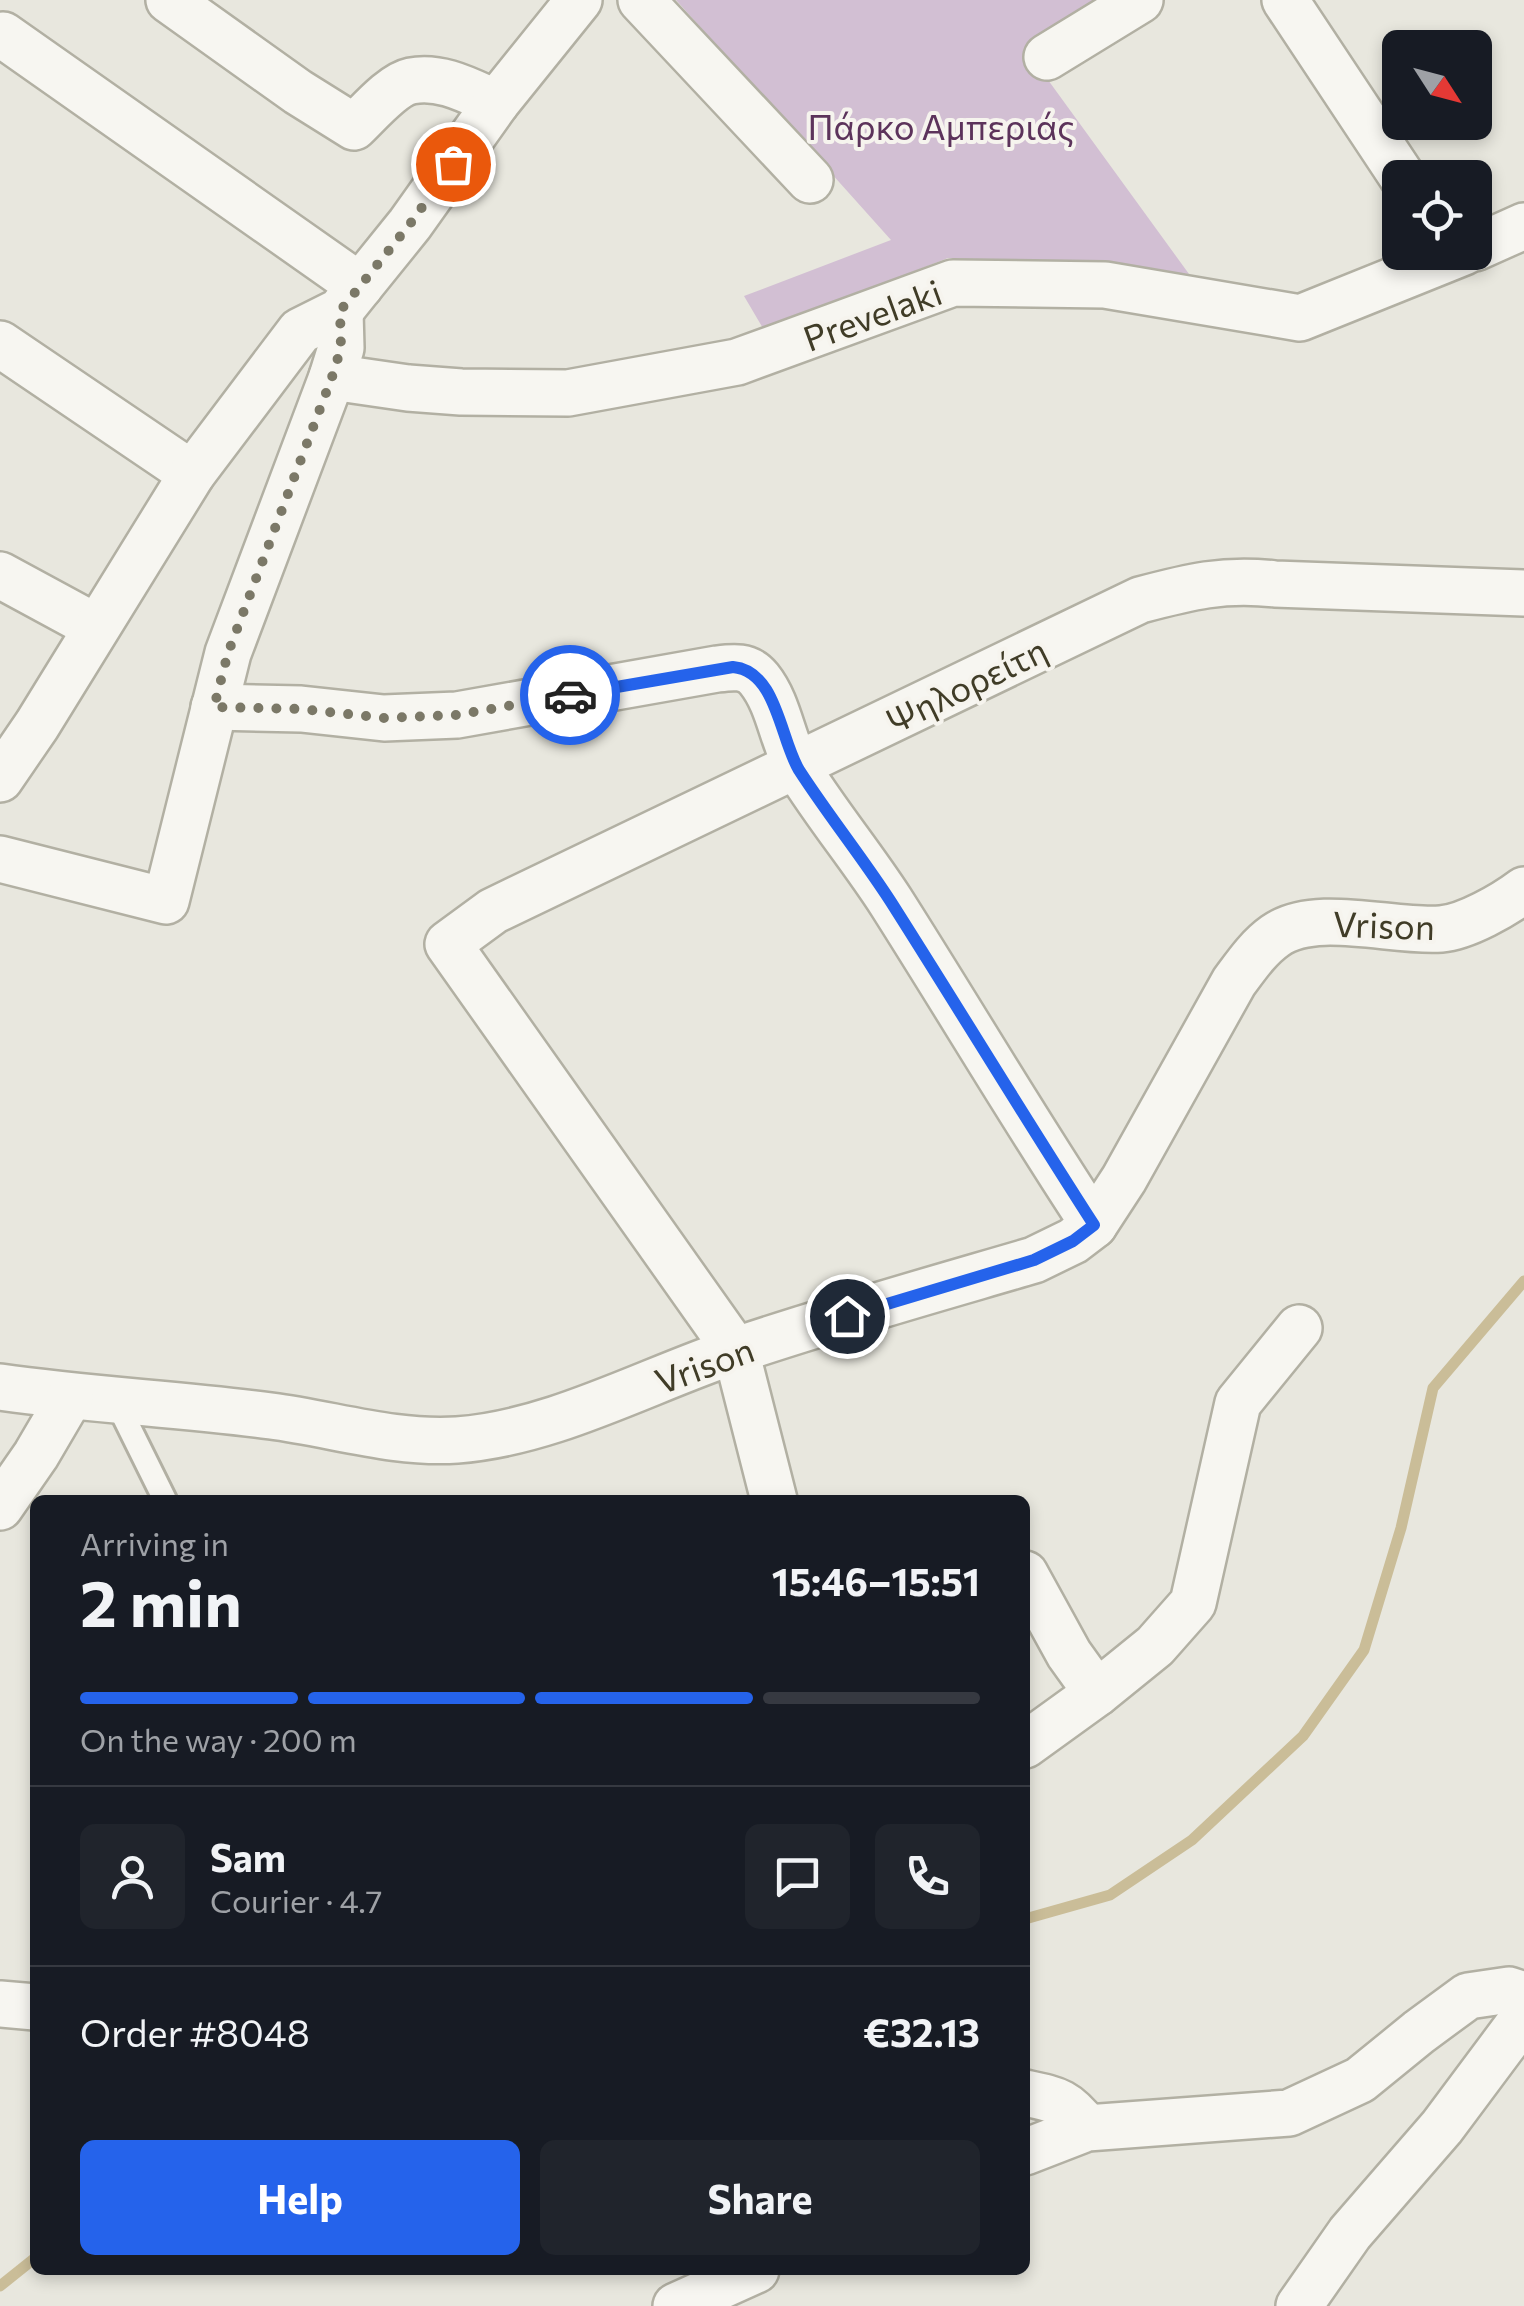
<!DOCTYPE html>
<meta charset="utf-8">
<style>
:root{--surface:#171b24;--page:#20242c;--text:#f1f3f6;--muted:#9ea1a6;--line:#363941;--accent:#2563eb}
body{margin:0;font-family:Commissioner,sans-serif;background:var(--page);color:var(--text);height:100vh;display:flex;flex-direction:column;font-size:38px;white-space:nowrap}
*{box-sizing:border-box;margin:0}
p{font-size:32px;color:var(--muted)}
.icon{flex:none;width:55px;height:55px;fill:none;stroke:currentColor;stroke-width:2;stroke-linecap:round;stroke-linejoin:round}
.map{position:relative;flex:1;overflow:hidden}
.panel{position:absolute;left:30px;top:1495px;width:1000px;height:780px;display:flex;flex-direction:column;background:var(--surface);border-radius:15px;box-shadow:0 5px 15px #0003}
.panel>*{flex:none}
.needle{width:65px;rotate:126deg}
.buttons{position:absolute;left:1382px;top:30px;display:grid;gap:20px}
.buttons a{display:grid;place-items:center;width:110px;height:110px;border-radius:15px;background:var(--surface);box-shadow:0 5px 15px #0003;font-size:50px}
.pin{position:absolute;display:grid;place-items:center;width:85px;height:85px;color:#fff;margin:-42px;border:5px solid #fff;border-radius:50%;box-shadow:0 2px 10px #0007}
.courier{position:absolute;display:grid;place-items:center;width:100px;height:100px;margin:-50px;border:8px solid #2563eb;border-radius:50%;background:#fff;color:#222;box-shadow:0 2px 12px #0007}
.summary em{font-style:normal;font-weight:700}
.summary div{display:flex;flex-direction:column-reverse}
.summary{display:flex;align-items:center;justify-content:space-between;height:170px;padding:0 50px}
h1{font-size:65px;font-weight:700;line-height:75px}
.bar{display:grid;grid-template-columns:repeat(4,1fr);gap:15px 10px;align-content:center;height:120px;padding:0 50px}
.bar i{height:12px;border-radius:8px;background:var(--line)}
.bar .on{background:var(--accent)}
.bar p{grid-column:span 4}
.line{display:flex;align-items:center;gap:25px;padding:0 50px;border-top:2px solid var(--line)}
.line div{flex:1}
.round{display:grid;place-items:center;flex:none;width:105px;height:105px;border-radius:15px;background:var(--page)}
.button{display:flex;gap:20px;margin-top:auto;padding:20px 50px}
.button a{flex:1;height:115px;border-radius:15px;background:var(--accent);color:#fff;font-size:40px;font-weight:700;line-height:115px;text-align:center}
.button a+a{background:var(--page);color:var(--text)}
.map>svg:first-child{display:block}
.green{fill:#d2bfd3}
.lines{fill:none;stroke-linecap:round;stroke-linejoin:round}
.stream{stroke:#cabd98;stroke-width:11}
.service-casing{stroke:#b2b0a3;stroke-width:28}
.minor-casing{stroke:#b2b0a3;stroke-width:50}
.service{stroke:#f7f6f1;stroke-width:22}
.minor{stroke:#f7f6f1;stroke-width:45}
.done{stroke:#7b7867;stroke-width:10;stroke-dasharray:0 18}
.route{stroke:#2563eb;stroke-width:12}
.labels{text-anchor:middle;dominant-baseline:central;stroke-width:8;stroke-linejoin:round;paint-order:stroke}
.park-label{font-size:35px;fill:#5c335b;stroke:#f6f4ee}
.street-label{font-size:35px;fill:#403c27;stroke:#f6f4ee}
</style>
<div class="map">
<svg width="1524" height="2306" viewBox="0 0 1524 2306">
<rect width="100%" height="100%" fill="#e8e7de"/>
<!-- green -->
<polygon class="green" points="676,0 1108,0 1027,51 1189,274 948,258 764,330 744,296 891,240"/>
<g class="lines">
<!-- stream -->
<g class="stream">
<polyline points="1025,1919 1110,1895 1192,1840 1303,1736 1364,1650 1401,1528 1433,1388 1524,1281"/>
<polyline points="0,2286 35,2258"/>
</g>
<defs>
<polyline id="service" points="116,1401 165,1500"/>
<g id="minor">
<path d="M 169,0 L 298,92 L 354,127 C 368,114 392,85 411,81 C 441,75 469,91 496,103"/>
<polyline points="641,0 810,180"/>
<polyline points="1285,0 1403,178"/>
<polyline points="3,35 360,286"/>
<polyline points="1047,57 1140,0"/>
<polyline points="1475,248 1524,226"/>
<polyline points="0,344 192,474"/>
<polyline points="332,377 408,388 461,392 568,393 737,362 953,283 1105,285 1300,318 1464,252"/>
<polyline points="0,575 96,627"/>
<path d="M 214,707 L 301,709 L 384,718 L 457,715 L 717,669 C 733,667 748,665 759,679 C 780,705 782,742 799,770 C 827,815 862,857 891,902 C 959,1009 1024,1119 1094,1225"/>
<polyline points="0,779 37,725 192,474 300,331 340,311 360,286 410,224 496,103 579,0"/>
<polyline points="0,859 166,901 228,653 332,377 341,348 340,311"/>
<path d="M 0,1387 C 90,1400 181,1404 271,1416 C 333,1424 393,1444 457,1440 C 553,1433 647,1380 737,1350 C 835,1317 935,1289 1034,1260 L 1073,1241 L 1094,1225 L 1124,1179 L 1234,982 C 1246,966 1258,948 1275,936 C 1315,907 1394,933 1441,929 C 1466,927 1504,905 1524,890"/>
<path d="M 774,1500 L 736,1351 L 448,944 L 493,911 L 1140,600 C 1189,587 1224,578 1275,584 L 1524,593"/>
<polyline points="0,1507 36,1455 70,1397"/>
<polyline points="1025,1574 1069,1654 1097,1693"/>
<polyline points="1025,1745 1097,1693 1155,1646 1193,1603 1238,1403 1299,1328"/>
<polyline points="0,2004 35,2007"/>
<path d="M 1025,2093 C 1058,2100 1066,2101 1087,2128"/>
<polyline points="1025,2152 1087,2128 1289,2113 1360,2080 1419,2032 1468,1996 1509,1990 1524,1995"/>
<polyline points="676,2306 756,2270"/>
<polyline points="1299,2306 1350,2233 1442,2127 1524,2017"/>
</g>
</defs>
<!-- service casing -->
<use href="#service" class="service-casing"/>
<!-- minor casing -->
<use href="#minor" class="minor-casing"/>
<!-- service -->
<use href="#service" class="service"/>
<!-- minor -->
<use href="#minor" class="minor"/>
</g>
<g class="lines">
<!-- done -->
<polyline class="done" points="453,164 410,224 340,311 341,348 332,377 228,653 214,707 301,709 384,718 457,715 570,695"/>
<!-- route -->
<path class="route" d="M 570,695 L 733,667 C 777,671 780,739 799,770 C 828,815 862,857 891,902 C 959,1009 1025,1118 1094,1225 L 1073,1241 L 1034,1260 L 847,1316"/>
</g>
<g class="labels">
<!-- park labels -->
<g class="park-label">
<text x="941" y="125">Πάρκο Αμπεριάς</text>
</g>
<!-- street labels -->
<g class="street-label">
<text transform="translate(872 314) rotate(-20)">Prevelaki</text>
<text transform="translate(966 684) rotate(-26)">Ψηλορείτη</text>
<text transform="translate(1384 924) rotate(2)">Vrison</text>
<text transform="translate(704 1364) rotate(-20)">Vrison</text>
</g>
</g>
</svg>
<div class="buttons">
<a><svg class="needle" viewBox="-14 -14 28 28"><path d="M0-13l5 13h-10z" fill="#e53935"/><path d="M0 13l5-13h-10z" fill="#9ea1a6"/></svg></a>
<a><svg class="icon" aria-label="locate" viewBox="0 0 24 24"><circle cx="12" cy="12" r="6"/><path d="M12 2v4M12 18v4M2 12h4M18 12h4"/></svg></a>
</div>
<div class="pin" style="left:453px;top:164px;background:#ea580c"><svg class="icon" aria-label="bag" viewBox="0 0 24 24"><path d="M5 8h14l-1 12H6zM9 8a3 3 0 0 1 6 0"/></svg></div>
<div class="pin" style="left:847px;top:1316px;background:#1f2937"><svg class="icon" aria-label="home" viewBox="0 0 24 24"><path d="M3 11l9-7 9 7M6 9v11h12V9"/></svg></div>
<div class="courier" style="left:570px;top:695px"><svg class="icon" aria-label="car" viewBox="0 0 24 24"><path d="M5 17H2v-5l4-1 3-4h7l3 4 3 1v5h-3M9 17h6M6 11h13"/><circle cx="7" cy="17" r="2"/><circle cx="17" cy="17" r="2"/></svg></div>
<section class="panel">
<div class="summary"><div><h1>2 min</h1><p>Arriving in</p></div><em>15:46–15:51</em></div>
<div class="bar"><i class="on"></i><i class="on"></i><i class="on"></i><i></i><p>On the way · 200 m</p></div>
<div class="line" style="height:180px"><a class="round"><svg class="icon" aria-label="person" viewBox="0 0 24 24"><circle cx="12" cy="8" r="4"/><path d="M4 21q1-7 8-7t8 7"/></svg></a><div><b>Sam</b><p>Courier · 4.7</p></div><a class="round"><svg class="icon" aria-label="chat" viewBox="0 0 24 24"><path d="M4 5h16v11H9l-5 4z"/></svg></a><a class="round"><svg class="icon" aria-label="phone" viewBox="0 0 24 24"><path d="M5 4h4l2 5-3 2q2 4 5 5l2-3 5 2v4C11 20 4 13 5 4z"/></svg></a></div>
<div class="line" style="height:130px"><div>Order #8048</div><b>€32.13</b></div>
<div class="button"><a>Help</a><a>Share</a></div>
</section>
</div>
